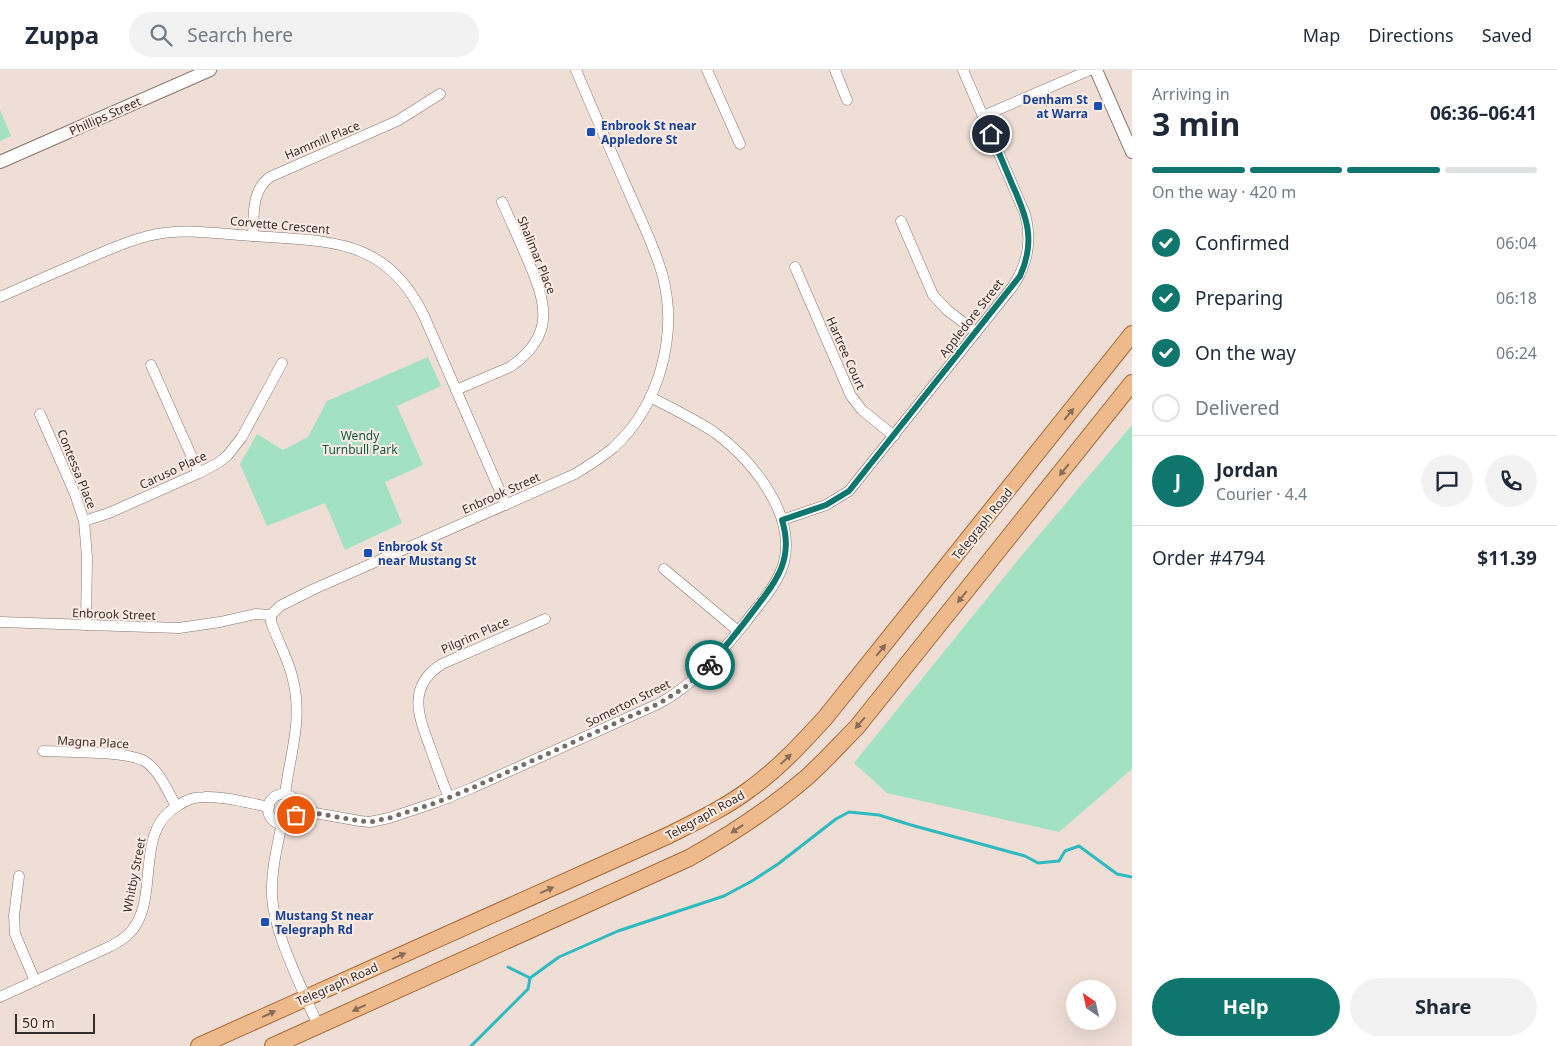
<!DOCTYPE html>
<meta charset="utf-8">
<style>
:root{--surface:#fff;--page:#f2f2f3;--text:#1f2937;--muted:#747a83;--line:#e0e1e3;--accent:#0f766e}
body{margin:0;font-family:"Noto Sans",sans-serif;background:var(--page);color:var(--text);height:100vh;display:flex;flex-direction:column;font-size:19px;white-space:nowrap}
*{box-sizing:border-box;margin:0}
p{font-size:16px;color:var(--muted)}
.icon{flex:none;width:28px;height:28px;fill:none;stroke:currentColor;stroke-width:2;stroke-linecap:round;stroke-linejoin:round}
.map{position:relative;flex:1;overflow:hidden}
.side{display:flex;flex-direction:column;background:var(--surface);width:425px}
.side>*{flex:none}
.needle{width:32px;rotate:326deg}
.buttons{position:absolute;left:1066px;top:910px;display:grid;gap:10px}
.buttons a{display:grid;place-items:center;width:50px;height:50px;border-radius:50%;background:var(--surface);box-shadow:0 5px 20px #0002;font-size:25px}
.scale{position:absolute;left:15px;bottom:12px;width:80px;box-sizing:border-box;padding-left:5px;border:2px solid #352f2c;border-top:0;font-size:14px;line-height:18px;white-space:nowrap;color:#352f2c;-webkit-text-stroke:4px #fcebe3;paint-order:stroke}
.pin{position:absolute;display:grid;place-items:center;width:42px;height:42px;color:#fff;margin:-21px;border:2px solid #fff;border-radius:50%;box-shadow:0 1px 5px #0007}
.courier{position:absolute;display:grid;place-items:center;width:50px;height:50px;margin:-25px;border:4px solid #0f766e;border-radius:50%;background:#fff;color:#222;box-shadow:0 1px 6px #0007}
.head em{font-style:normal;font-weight:700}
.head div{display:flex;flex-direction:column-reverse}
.head{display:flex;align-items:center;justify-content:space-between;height:85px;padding:0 20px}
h1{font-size:32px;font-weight:700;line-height:38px}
.bar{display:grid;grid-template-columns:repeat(4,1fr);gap:8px 5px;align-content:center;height:60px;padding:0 20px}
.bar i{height:6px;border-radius:4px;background:var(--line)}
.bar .active{background:var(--accent)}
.bar p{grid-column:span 4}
.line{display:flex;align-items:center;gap:12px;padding:0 20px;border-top:1px solid var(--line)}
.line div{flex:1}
.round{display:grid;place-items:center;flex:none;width:52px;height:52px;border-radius:26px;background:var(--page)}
ol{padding:0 20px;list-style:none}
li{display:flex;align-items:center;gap:15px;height:55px}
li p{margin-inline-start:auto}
li .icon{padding:5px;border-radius:50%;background:var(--accent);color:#fff;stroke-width:4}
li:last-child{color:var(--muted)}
li i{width:28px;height:28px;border:2px solid var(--line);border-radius:50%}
.cta{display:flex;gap:10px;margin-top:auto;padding:10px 20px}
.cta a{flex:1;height:58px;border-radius:30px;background:var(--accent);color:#fff;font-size:20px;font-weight:700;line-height:58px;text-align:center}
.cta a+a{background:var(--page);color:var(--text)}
header{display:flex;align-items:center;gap:30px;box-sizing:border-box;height:70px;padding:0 25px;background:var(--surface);border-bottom:1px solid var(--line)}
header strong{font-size:24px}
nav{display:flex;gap:28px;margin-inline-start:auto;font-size:18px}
.search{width:350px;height:45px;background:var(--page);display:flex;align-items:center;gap:12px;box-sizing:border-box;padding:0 18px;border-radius:28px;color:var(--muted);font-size:19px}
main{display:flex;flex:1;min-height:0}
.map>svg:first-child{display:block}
.green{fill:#a3e1c3}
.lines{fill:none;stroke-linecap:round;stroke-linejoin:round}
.stream{stroke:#2ebabe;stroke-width:3}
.minor-casing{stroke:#84756e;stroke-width:11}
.tertiary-casing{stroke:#84756e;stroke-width:14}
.primary-casing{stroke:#a56a38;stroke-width:18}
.minor{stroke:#fff;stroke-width:10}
.tertiary{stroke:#fff;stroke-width:12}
.primary{stroke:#eeb98b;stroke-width:16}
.oneway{fill:#886d57}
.done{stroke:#766c68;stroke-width:5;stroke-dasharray:0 9}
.route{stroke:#0f766e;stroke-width:6}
.transit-dot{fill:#1a4fb4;stroke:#fcebe3;stroke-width:2}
.labels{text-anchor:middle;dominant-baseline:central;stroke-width:4;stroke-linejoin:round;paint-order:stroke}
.transit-label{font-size:12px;font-weight:bold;fill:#164399;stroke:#fcebe3;text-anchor:start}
.street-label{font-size:12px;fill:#352f2c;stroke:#fcebe3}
.park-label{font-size:12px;fill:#0a5a3f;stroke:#fcebe3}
</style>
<header>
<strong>Zuppa</strong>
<div class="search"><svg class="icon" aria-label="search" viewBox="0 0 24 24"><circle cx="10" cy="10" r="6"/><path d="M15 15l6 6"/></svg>Search here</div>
<nav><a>Map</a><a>Directions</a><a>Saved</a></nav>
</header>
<main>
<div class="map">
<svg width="1132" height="976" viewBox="0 0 1132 976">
<rect width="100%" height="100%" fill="#eeded6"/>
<!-- green -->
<g class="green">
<polygon points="0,40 11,66 0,71"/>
<polygon points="428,287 441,316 397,336 423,395 385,412 402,453 345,480 325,433 267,456 240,394 257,364 283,380 308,367 327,331"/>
<polygon points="1132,355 1132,699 1059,762 887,723 854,693 1018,490"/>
</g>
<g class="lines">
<!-- stream -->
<g class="stream">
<polyline points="508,897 530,908"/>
<polyline points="471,976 528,919 530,908 559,887 618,861 724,826 752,811 778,794 836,749 849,742 879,745 911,755 1025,786 1038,793 1059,791 1065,781 1079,776 1117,804 1132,807"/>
</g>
<defs>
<g id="minor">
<polyline points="707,0 740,74"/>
<polyline points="835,0 847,30"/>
<polyline points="983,46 1090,0"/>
<polyline points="901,151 933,225 947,240 976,262"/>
<path d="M 253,166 C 254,145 251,121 270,107 L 397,51 L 440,24"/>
<polyline points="795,197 851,326 862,340 894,366"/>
<path d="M 0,227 C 27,215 54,203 80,192 C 103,182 124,172 148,166 C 183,157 218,164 254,166 C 330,172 386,167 424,246 L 506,435"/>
<polyline points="151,295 199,403"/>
<path d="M 456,320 L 510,297 C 557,265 546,232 527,188 C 519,170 511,151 502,132"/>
<polyline points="40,344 75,424 84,451 87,487 86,555"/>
<path d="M 782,450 L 826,435 L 849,421 L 1013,216 C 1028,194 1032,170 1025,144 L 963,0"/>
<polyline points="84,451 109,443 199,403 218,393 227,386 242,367 282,293"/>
<polyline points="664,499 738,561"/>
<path d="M 271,545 L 280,536 L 314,519 L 575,404 C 588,396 601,388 613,378 C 659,336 678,267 663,207 C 656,180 643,155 632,129 C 613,86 594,43 576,0"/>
<path d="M 271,545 L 271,552 C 278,572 289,590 293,610 C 303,649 290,685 285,724"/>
<polyline points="0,552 179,558 220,552 255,544 271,545"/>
<path d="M 43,681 C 65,682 130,681 146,692 C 160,702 168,722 176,736"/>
<circle cx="283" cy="739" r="15"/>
<path d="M 449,728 C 442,711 436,694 430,677 C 418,645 407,616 442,594 L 545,549"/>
<path d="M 298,740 L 360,751 L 370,752 L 389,748 L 437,732 L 472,718 L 660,633 C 696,613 720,584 745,553 C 759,534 778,515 784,492 C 796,443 751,389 714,362 C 694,349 672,338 650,327"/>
<path d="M 282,753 C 277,777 271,802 272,826 C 274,865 303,919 318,956"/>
<polyline points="19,806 14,846 15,864 35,911"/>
<path d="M 0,927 L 111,876 C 122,870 131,864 137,853 C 157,817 136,758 179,735 C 186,730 195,727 204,727 C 226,726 248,733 269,737"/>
</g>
<g id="tertiary">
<polyline points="1096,0 1132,82"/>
<polyline points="0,92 210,0"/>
</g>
<g id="primary">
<path d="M 199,976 L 667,766 C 695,752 725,738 750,719 C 778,699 802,673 825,648 L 1132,264"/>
<path d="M 273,976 L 689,788 C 730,765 770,739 806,708 C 824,692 840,674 857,657 L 1132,313"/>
</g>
</defs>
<!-- minor casing -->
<use href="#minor" class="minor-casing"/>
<!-- tertiary casing -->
<use href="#tertiary" class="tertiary-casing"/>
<!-- primary casing -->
<use href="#primary" class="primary-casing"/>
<!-- minor -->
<use href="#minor" class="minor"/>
<!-- tertiary -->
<use href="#tertiary" class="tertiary"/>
<!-- primary -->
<use href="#primary" class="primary"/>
</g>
<!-- one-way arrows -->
<defs><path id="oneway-solid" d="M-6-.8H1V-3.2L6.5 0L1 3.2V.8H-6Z" transform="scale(1.25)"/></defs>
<g class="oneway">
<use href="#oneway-solid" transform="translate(1069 344) rotate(-51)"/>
<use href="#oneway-solid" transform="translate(1064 400) rotate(129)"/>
<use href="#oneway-solid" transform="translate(962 527) rotate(129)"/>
<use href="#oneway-solid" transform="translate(881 580) rotate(-51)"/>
<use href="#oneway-solid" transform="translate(860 653) rotate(131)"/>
<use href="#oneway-solid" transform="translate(786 689) rotate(-43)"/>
<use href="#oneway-solid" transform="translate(737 759) rotate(146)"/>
<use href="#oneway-solid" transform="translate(547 820) rotate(-24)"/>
<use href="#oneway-solid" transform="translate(399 886) rotate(-24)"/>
<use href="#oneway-solid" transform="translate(359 938) rotate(155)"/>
<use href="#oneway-solid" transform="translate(269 944) rotate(-25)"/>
</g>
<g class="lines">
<!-- done -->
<polyline class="done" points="296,745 298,740 360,751 370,752 389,748 438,732 472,718 660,633 684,618 710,595"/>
<!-- route -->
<path class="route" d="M 710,595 C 725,577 740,559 754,540 C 777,510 794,489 782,450 L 826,435 L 849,421 L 1020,206 C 1036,171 1027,147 1012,114 C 1005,97 998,81 991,64"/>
</g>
<!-- markers -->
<g class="transit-dot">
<rect x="1093" y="31" width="10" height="10" rx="2.5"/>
<rect x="586" y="57" width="10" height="10" rx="2.5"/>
<rect x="363" y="478" width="10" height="10" rx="2.5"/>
<rect x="260" y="847" width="10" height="10" rx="2.5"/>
</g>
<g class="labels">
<!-- transit labels -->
<g class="transit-label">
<text x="1088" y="29" text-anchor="end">Denham St<tspan x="1088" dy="14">at Warra</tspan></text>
<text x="601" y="55">Enbrook St near<tspan x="601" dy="14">Appledore St</tspan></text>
<text x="378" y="476">Enbrook St<tspan x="378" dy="14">near Mustang St</tspan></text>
<text x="275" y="845">Mustang St near<tspan x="275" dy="14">Telegraph Rd</tspan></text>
</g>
<!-- street labels -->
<g class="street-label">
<text transform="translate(105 46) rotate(-24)">Phillips Street</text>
<text transform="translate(322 70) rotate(-23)">Hammill Place</text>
<text transform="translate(280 155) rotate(5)">Corvette Crescent</text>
<text transform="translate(537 185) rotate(68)">Shalimar Place</text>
<text transform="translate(971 248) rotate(-52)">Appledore Street</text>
<text transform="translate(846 283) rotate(66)">Hartree Court</text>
<text transform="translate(77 399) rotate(68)">Contessa Place</text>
<text transform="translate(173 400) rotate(-25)">Caruso Place</text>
<text transform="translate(501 423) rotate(-24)">Enbrook Street</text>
<text transform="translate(982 454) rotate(-51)">Telegraph Road</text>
<text transform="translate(114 544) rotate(2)">Enbrook Street</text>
<text transform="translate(475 565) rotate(-24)">Pilgrim Place</text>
<text transform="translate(628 633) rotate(-26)">Somerton Street</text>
<text transform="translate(93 672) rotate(3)">Magna Place</text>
<text transform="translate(705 745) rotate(-29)">Telegraph Road</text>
<text transform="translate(134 805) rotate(-79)">Whitby Street</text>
<text transform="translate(337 914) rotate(-24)">Telegraph Road</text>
</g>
<!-- park labels -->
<g class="park-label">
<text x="360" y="365">Wendy<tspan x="360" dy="14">Turnbull Park</tspan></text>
</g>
</g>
</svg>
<div class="buttons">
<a><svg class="needle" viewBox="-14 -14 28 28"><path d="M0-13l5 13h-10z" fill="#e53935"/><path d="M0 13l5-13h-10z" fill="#747a83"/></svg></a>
</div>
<div class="scale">50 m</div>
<div class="pin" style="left:296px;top:745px;background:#ea580c"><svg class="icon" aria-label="bag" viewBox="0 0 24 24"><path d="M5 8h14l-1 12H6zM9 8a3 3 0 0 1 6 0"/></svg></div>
<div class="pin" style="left:991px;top:64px;background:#1f2937"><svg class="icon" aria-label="home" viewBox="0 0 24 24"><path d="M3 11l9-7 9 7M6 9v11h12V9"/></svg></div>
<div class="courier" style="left:710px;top:595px"><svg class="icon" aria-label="bike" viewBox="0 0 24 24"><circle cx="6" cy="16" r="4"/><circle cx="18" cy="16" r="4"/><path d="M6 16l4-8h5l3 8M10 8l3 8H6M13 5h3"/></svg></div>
</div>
<section class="side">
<div class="head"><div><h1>3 min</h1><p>Arriving in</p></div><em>06:36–06:41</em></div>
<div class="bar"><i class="active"></i><i class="active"></i><i class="active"></i><i></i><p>On the way · 420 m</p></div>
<ol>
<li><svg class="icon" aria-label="check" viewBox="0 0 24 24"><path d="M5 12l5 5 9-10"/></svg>Confirmed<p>06:04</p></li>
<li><svg class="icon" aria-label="check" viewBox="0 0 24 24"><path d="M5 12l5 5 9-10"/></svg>Preparing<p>06:18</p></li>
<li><svg class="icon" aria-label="check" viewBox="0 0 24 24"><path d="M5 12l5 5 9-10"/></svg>On the way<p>06:24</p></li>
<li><i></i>Delivered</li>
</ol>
<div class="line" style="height:90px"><b class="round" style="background:var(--accent);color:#fff">J</b><div><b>Jordan</b><p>Courier · 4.4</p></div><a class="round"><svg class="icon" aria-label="chat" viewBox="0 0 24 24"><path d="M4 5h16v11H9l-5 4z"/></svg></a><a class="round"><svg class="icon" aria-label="phone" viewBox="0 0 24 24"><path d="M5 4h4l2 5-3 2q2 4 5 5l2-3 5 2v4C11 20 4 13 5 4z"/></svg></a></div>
<div class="line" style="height:65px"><div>Order #4794</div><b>$11.39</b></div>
<div class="cta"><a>Help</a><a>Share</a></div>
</section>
</main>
